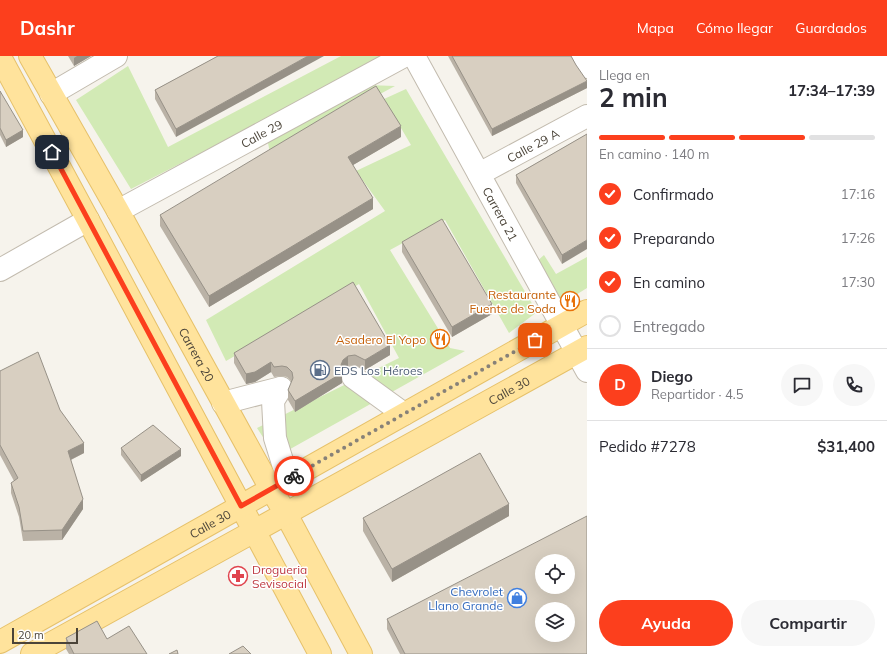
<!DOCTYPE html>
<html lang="es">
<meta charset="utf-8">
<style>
:root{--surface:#fff;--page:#f7f7f7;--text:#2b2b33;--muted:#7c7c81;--line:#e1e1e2;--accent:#fc3f1d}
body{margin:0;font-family:Mulish,sans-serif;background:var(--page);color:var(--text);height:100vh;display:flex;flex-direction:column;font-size:15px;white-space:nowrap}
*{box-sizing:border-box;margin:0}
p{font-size:13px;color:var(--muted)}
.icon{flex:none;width:22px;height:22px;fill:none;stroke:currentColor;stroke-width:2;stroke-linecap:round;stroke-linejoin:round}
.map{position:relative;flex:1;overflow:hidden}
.details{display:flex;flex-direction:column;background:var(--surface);width:300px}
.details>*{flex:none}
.tools{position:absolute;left:535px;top:498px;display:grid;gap:8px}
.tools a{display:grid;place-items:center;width:40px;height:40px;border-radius:50%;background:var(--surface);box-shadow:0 4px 16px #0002;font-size:20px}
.scale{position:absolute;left:12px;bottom:10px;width:66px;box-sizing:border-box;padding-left:4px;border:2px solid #4b4439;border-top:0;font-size:11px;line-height:14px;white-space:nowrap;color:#4b4439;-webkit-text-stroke:3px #fff;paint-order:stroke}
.pin{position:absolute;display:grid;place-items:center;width:34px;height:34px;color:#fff;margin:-17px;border-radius:8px;box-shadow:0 2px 6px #0006}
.courier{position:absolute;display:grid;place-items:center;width:40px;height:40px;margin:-20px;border:3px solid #fc3f1d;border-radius:50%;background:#fff;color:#222;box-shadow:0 1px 5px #0007}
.overview em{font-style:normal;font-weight:700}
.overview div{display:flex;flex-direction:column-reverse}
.overview{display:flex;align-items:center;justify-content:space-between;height:68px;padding:0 12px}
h1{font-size:26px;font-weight:700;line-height:30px}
.bar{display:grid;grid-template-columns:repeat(4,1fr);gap:6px 4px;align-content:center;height:48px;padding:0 12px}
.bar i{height:5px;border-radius:3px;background:var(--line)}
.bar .on{background:var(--accent)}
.bar p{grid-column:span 4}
.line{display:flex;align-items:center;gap:10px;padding:0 12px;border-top:1px solid var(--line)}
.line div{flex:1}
.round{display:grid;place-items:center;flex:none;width:42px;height:42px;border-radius:21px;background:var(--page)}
ol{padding:0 12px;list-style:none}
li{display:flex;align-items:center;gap:12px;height:44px}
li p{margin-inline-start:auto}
li .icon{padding:4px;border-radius:50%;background:var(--accent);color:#fff;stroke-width:4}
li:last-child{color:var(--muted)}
li i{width:22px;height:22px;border:2px solid var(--line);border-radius:50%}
.action{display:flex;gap:8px;margin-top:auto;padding:8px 12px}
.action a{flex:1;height:46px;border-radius:24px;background:var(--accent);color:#fff;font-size:16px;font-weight:700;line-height:46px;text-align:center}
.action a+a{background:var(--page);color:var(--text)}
header{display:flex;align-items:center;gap:24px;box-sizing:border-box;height:56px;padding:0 20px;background:var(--accent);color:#fff}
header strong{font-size:19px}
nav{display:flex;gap:22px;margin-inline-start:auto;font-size:14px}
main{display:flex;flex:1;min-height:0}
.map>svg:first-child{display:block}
.green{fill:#d2eab5}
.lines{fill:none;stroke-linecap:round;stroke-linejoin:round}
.minor-casing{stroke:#c2bbae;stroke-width:24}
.major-casing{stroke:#e6c16a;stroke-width:24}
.minor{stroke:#fff;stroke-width:22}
.major{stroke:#ffe39c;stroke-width:22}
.wall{fill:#bab2a6}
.shaded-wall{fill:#979187}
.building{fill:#d8cfc1;stroke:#979187;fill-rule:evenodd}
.done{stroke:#878178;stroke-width:4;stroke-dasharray:0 7.2}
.route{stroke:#fc3f1d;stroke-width:5}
.labels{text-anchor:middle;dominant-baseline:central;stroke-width:3;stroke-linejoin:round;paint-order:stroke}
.street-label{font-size:12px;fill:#4b4439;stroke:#fff}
.food-label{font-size:12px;fill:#c56008;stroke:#fff;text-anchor:end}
.service-label{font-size:12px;fill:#4e5e75;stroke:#fff;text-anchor:start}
.health-label{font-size:12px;fill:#be3a42;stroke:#fff;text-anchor:start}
.shop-label{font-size:12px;fill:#366cbe;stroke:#fff;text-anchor:end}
</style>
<header>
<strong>Dashr</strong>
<nav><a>Mapa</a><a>Cómo llegar</a><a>Guardados</a></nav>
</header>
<main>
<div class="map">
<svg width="587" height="598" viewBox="0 0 587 598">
<rect width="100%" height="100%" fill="#f6f3ec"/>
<!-- green -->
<g class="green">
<polygon points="341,0 389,0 131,133 76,44 128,10 168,91"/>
<polygon points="367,29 395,30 270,97 267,82"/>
<polygon points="406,33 537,256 509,277 445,164 390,194 450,292 465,295 276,401 257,372 399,302 359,228 226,305 206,264 385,155 356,115 411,89 384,43"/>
<polygon points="544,199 556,218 587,201 587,232 558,250 534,208"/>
</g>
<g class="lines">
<defs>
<g id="minor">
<path id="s1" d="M 414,0 L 587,315"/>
<polyline points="581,0 587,11"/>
<polyline points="51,38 116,0"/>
<path id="s2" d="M 479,118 L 587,60"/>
<path id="s3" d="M 118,155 L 404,0"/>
<polyline points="0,214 88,164"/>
<polyline points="353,321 404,358"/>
<polyline points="281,332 273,345 275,382 288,424"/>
<polyline points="223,347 281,332"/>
</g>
<g id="major">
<path id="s4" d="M 30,0 L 118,155 L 271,433 L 286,458 L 361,598"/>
<polyline points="0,1 88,164 320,598"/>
<path id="s5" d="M 0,586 L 587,255"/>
<path id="s6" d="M 32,598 L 587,291"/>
</g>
</defs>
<!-- minor casing -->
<use href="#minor" class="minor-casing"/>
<!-- major casing -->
<use href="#major" class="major-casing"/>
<!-- minor -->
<use href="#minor" class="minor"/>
<!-- major -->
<use href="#major" class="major"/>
</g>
<!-- wall -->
<g class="wall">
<polygon points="68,0 91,0 74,10"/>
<polygon points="218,0 176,81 155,43 155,34"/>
<polygon points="448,0 571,0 587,32 492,80"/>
<polygon points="0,35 23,81 6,91 0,79"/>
<polygon points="587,78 562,208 516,127 516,119"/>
<polygon points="401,81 353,109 373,153 209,251 160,170 160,159"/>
<polygon points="402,186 492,258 452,281 402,196"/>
<polygon points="234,297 390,299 365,314 355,309 348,310 343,314 342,316 342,327 295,356 288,344 288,334 292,326 287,321 282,320 274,321 271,316 255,326 246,328 234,307"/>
<polygon points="0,315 60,354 84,397 71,404 83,453 62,484 23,485 19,461 11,437 11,427 14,425 0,399"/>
<polygon points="121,392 181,400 141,426 121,399"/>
<polygon points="509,460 392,526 363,475 363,462"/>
<polygon points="387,563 587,598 400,598 387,573"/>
<polygon points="66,582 107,583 147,598 69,598 66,593"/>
</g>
<!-- shaded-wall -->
<g class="shaded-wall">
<polygon points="77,0 91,0 74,10 74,2"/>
<polygon points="308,0 324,0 176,81 176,73"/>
<polygon points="587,25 587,32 492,80 492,73"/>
<polygon points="401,70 401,81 348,112 348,101"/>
<polygon points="23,74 23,81 6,91 6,84"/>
<polygon points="373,142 373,153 209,251 209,240"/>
<polygon points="587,184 587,193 562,208 562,199"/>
<polygon points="492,248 492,258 452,281 452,271"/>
<polygon points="390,289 390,299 365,314 365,304"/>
<polygon points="348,300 348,310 343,314 341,318 342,317 342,327 295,356 295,345 341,309 343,304"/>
<polygon points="271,306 271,316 255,326 246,328 246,318"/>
<polygon points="84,387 84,397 68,405 68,395"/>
<polygon points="181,393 181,400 141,426 141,419"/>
<polygon points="83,443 83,453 62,484 62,474"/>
<polygon points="509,448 509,460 392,526 392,513"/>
</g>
<!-- building -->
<g class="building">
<polygon points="218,0 308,0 176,73 155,34"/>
<polygon points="452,0 571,0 576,9 587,25 492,73"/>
<polygon points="376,30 401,70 348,101 373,142 209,240 160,159"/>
<polygon points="0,35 23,74 6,84 0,72"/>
<polygon points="587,78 587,184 562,199 516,119"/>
<polygon points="442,163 492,248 452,271 402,186"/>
<polygon points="353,226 390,289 365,304 355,299 348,300 343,304 341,309 342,317 295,345 288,334 293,322 292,316 287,311 282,310 274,311 271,306 255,316 246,318 234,297"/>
<polygon points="38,296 60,354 84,387 68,395 83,443 62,474 23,475 19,451 11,427 18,422 0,389 0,315"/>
<polygon points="153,369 181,393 141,419 121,392"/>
<polygon points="480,397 509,448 392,513 363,462"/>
<path d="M 587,460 L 587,598 L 405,598 L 387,563 ZM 542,505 L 568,505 L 568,531 L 542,531 ZM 542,553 L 568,553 L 568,579 L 542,579 Z"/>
<polygon points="97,565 107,583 129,570 147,598 74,598 66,582"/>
<polygon points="243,590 251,598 229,598"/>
<polygon points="177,594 178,598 169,598"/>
</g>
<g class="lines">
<!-- done -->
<polyline class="done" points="294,420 535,284"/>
<!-- route -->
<polyline class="route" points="52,96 241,450 294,420"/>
</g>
<!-- icons -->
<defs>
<symbol id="restaurant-ring" viewBox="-11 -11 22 22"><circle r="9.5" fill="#fff" stroke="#e8710a" stroke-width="1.5"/><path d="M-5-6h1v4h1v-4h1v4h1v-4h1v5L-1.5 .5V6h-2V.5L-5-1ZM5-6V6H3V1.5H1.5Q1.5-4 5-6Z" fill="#e8710a"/></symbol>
<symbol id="fuel-ring" viewBox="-11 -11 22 22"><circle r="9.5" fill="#fff" stroke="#5c6f8a" stroke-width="1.5"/><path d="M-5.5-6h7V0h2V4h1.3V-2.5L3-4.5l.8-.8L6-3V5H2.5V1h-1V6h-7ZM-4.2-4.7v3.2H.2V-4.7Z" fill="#5c6f8a"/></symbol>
<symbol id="pharmacy-ring" viewBox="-11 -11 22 22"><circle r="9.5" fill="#fff" stroke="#e0444e" stroke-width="1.5"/><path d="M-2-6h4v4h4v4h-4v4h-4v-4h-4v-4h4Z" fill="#e0444e"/></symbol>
<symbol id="shop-ring" viewBox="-11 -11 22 22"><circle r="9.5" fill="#fff" stroke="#3f7fe0" stroke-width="1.5"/><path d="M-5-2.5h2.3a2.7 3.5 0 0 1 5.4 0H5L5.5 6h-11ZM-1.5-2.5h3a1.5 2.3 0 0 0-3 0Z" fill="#3f7fe0"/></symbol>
</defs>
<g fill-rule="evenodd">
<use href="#restaurant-ring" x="559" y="234" width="22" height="22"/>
<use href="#restaurant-ring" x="429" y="272" width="22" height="22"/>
<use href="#fuel-ring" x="309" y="303" width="22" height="22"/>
<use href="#pharmacy-ring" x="227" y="509" width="22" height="22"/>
<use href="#shop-ring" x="506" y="531" width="22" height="22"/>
</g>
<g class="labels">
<!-- street labels -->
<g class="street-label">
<text stroke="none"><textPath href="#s3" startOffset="163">Calle 29</textPath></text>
<text stroke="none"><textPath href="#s2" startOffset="61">Calle 29 A</textPath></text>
<text stroke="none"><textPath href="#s1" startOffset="180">Carrera 21</textPath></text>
<text stroke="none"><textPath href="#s4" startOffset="342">Carrera 20</textPath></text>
<text stroke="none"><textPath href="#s6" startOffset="545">Calle 30</textPath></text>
<text stroke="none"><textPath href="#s5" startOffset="241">Calle 30</textPath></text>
</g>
<!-- food labels -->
<g class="food-label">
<text x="556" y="238">Restaurante<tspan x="556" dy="14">Fuente de Soda</tspan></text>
<text x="426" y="283">Asadero El Yopo</text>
</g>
<!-- service labels -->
<g class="service-label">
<text x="334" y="314">EDS Los Héroes</text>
</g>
<!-- health labels -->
<g class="health-label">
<text x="252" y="513">Drogueria<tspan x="252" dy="14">Sevisocial</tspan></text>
</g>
<!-- shop labels -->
<g class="shop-label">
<text x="503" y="535">Chevrolet<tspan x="503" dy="14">Llano Grande</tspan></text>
</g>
</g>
</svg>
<div class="tools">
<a><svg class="icon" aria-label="locate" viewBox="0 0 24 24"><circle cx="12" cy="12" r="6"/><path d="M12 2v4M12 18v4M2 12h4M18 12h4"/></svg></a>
<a><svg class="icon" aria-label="layers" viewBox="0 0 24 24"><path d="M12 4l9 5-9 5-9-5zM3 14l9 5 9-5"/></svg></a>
</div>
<div class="scale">20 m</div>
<div class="pin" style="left:535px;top:284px;background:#ea580c"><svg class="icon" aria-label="bag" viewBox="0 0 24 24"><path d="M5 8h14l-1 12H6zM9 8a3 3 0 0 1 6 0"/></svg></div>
<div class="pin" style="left:52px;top:96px;background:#1f2937"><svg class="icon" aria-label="home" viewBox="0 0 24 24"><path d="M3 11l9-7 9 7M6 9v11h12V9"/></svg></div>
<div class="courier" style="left:294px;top:420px"><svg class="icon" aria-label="bike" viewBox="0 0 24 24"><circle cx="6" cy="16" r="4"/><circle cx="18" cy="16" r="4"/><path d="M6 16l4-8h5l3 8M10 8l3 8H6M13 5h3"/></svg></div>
</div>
<section class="details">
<div class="overview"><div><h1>2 min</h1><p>Llega en</p></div><em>17:34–17:39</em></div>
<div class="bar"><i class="on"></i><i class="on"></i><i class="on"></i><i></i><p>En camino · 140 m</p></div>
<ol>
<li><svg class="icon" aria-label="check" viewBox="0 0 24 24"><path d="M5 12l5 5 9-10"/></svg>Confirmado<p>17:16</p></li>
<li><svg class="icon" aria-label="check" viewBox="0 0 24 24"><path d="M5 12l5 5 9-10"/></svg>Preparando<p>17:26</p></li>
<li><svg class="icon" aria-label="check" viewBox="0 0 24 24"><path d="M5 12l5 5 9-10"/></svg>En camino<p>17:30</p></li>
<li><i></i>Entregado</li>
</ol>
<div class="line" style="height:72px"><b class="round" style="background:var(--accent);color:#fff">D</b><div><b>Diego</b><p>Repartidor · 4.5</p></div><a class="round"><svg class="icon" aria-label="chat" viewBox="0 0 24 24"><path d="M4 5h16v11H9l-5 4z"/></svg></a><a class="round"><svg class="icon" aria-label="phone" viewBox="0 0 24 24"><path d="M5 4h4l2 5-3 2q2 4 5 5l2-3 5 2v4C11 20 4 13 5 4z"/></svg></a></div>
<div class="line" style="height:52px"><div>Pedido #7278</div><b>$31,400</b></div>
<div class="action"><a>Ayuda</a><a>Compartir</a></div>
</section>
</main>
